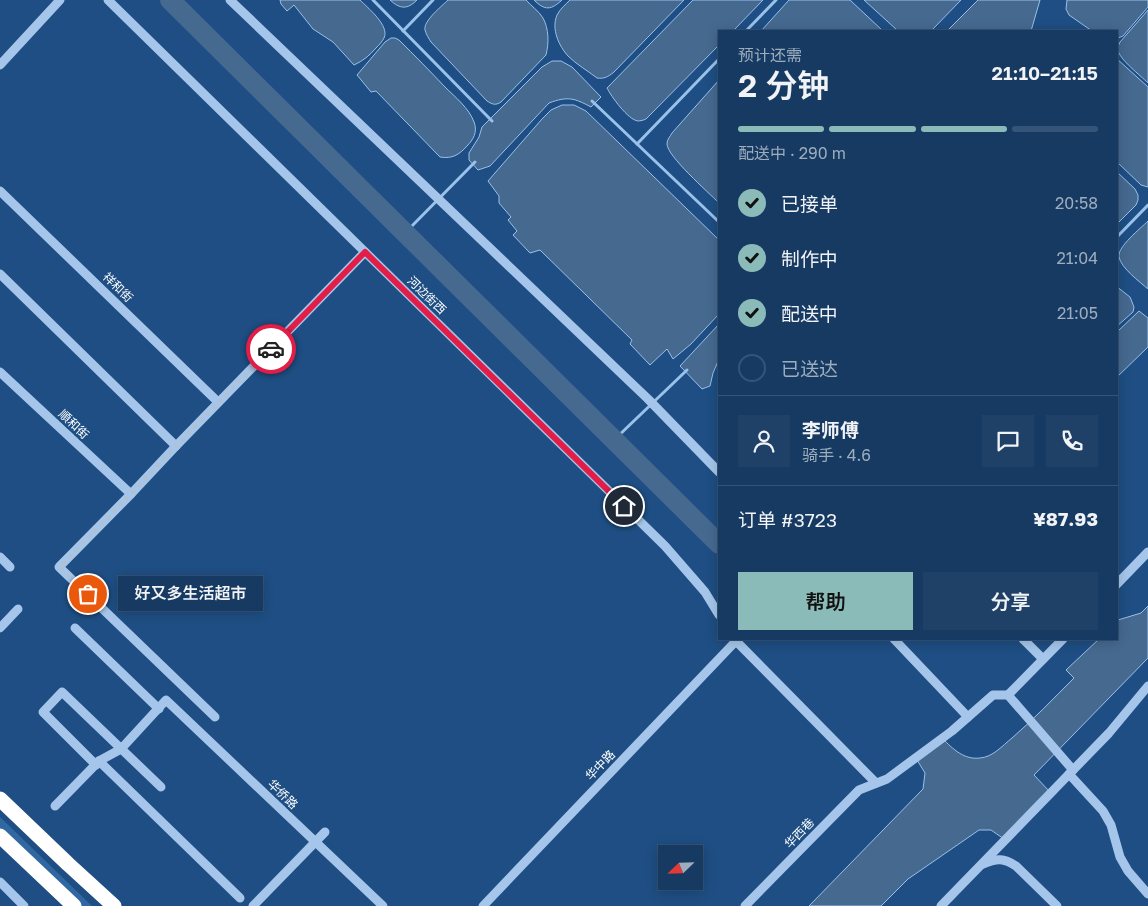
<!DOCTYPE html>
<html lang="zh">
<meta charset="utf-8">
<style>
:root{--surface:#163a62;--page:#1f4168;--text:#f1f3f6;--muted:#9eadbe;--line:#355477;--accent:#8bbbb9}
body{margin:0;font-family:"Golos Text","Noto Sans SC",sans-serif;background:var(--page);color:var(--text);height:100vh;display:flex;flex-direction:column;font-size:19px;white-space:nowrap}
*{box-sizing:border-box;margin:0}
p{font-size:16px;color:var(--muted)}
.icon{flex:none;width:28px;height:28px;fill:none;stroke:currentColor;stroke-width:2;stroke-linecap:round;stroke-linejoin:round}
.map{position:relative;flex:1;overflow:hidden}
.panel{position:absolute;left:718px;top:30px;width:400px;height:610px;display:flex;flex-direction:column;background:var(--surface);border-radius:0px;box-shadow:0 2px 12px #0003,0 0 0 1px var(--line)}
.panel>*{flex:none}
.needle{width:32px;rotate:247deg}
.controls{position:absolute;left:658px;top:845px;display:grid;gap:10px}
.controls a{display:grid;place-items:center;width:45px;height:45px;border-radius:0px;background:var(--surface);box-shadow:0 2px 12px #0003,0 0 0 1px var(--line);font-size:25px}
.pin{position:absolute;display:grid;place-items:center;width:42px;height:42px;color:#fff;margin:-21px;border:2px solid #fff;border-radius:50%;box-shadow:0 1px 5px #0007}
.courier{position:absolute;display:grid;place-items:center;width:50px;height:50px;margin:-25px;border:4px solid #e11d48;border-radius:50%;background:#fff;color:#222;box-shadow:0 1px 6px #0007}
.bubble{position:absolute;height:35px;border-radius:0px;background:var(--surface);box-shadow:0 2px 12px #0003,0 0 0 1px var(--line);font-size:16px;font-weight:600;line-height:35px;text-align:center}
.head em{font-style:normal;font-weight:600}
.head div{display:flex;flex-direction:column-reverse}
.head{display:flex;align-items:center;justify-content:space-between;height:85px;padding:0 20px}
h1{font-size:32px;font-weight:600;line-height:38px}
.bar{display:grid;grid-template-columns:repeat(4,1fr);gap:8px 5px;align-content:center;height:60px;padding:0 20px}
.bar i{height:6px;border-radius:4px;background:var(--line)}
.bar .selected{background:var(--accent)}
.bar p{grid-column:span 4}
.line{display:flex;align-items:center;gap:12px;padding:0 20px;border-top:1px solid var(--line)}
.line div{flex:1}
.round{display:grid;place-items:center;flex:none;width:52px;height:52px;border-radius:0px;background:var(--page)}
ol{padding:0 20px;list-style:none}
li{display:flex;align-items:center;gap:15px;height:55px}
li p{margin-inline-start:auto}
li .icon{padding:5px;border-radius:50%;background:var(--accent);color:#111;stroke-width:4}
li:last-child{color:var(--muted)}
li i{width:28px;height:28px;border:2px solid var(--line);border-radius:50%}
.cta{display:flex;gap:10px;margin-top:auto;padding:10px 20px}
.cta a{flex:1;height:58px;border-radius:0px;background:var(--accent);color:#111;font-size:20px;font-weight:600;line-height:58px;text-align:center}
.cta a+a{background:var(--page);color:var(--text)}
.map>svg:first-child{display:block}
.green{fill:#3268a1}
.water{fill:#466990;stroke:#98c1eb}
.lines{fill:none;stroke-linecap:round;stroke-linejoin:round}
.stream{stroke:#98c1eb;stroke-width:3}
.river{stroke:#466990;stroke-width:20}
.minor{stroke:#a5c6ea;stroke-width:9}
.highway{stroke:#fff;stroke-width:15}
.done{stroke:#b0c1d4;stroke-width:5;stroke-dasharray:0 9}
.route{stroke:#e11d48;stroke-width:6}
.labels{text-anchor:middle;dominant-baseline:central;stroke-width:4.5;stroke-linejoin:round;paint-order:stroke}
.street-label{font-size:12px;fill:#fff;stroke:#1e4e83}
</style>
<div class="map">
<svg width="1148" height="906" viewBox="0 0 1148 906">
<rect width="100%" height="100%" fill="#1e4e83"/>
<!-- green -->
<polygon class="green" points="0,817 92,906 80,906 0,830"/>
<!-- water -->
<g class="water">
<path d="M 280,0 L 360,0 C 368,8 390,26 384,38 C 382,42 379,45 376,48 C 370,55 363,61 354,65 L 333,42 L 313,29 L 294,5 L 287,11 L 281,4 Z"/>
<path d="M 390,0 L 417,0 C 407,10 400,9 390,0 Z"/>
<path d="M 448,0 L 526,0 C 531,6 539,11 543,18 C 549,29 549,43 546,55 L 501,102 C 495,106 492,104 487,101 L 431,42 C 429,39 426,34 425,30 C 423,21 442,6 448,0 Z"/>
<path d="M 534,0 L 562,0 C 551,10 545,11 534,0 Z"/>
<path d="M 570,0 L 684,0 L 614,72 C 608,77 604,79 597,78 C 588,71 576,64 568,56 C 559,46 551,29 557,15 C 560,9 566,4 570,0 Z"/>
<path d="M 693,0 L 763,0 L 733,31 L 719,31 L 719,45 L 646,119 C 644,120 640,121 638,121 C 628,120 611,96 607,88 Z"/>
<polygon points="789,0 850,0 883,31 761,31"/>
<polygon points="864,0 961,0 931,31 898,31"/>
<polygon points="978,0 1040,0 1031,31 947,31"/>
<polygon points="1067,0 1148,0 1148,7 1123,36 1118,38 1116,38 1116,31 1092,31 1069,15 1066,9"/>
<path d="M 1148,10 L 1148,83 C 1141,76 1119,59 1118,50 C 1117,47 1119,45 1120,42 Z"/>
<path d="M 391,38 L 395,38 L 399,40 C 414,55 430,71 445,87 C 455,97 469,108 474,122 C 478,132 473,140 467,146 C 459,155 452,159 440,157 L 376,91 L 371,92 L 357,75 L 385,42 Z"/>
<polygon points="1116,58 1148,87 1148,187 1141,185 1116,161"/>
<path d="M 552,61 L 561,61 L 572,67 L 601,97 L 591,107 C 574,98 568,96 549,103 L 490,166 L 478,170 L 469,160 L 469,153 L 479,137 L 482,127 L 542,67 Z"/>
<path d="M 719,80 L 719,203 C 708,192 667,156 667,144 C 667,139 670,137 672,133 Z"/>
<polygon points="562,105 574,105 586,111 719,240 719,314 691,344 673,359 667,349 650,365 630,344 632,340 540,250 530,253 513,235 517,231 508,220 511,217 499,203 499,196 488,181 542,119 551,110"/>
<polygon points="1116,171 1135,189 1138,195 1138,200 1136,205 1116,225"/>
<path d="M 1148,221 L 1148,289 C 1140,282 1121,268 1119,257 C 1117,247 1141,228 1148,221 Z"/>
<polygon points="1116,286 1130,297 1134,307 1133,312 1116,327"/>
<polygon points="1139,311 1148,318 1148,347 1116,378 1116,333"/>
<polygon points="719,324 719,359 713,373 710,386 702,389 680,366"/>
<path d="M 1148,606 L 1148,658 L 1034,775 L 1050,792 L 1004,839 L 991,830 L 979,830 L 908,879 L 881,906 L 809,906 L 923,789 L 925,773 L 917,760 L 943,739 C 953,749 964,760 980,758 C 993,757 1002,746 1012,738 C 1034,719 1053,699 1074,678 L 1066,670 L 1099,639 L 1116,639 L 1116,622 L 1118,620 L 1141,613 Z"/>
</g>
<g class="lines">
<!-- stream -->
<g class="stream">
<polyline points="373,0 492,121"/>
<polyline points="403,31 433,0"/>
<polyline points="746,31 776,0"/>
<polyline points="592,101 719,222"/>
<polyline points="637,144 719,59"/>
<polyline points="405,233 475,162"/>
<polyline points="1116,238 1148,205"/>
<polyline points="614,440 687,370"/>
</g>
<!-- river -->
<polyline class="river" points="170,0 719,544"/>
<!-- minor -->
<g class="minor">
<polyline points="108,0 665,546 705,592 719,615"/>
<polyline points="230,0 648,399 719,472"/>
<polyline points="0,65 60,0"/>
<polyline points="0,191 218,402"/>
<polyline points="0,274 176,446"/>
<polyline points="0,372 131,494"/>
<polyline points="0,557 10,567"/>
<polyline points="1116,585 1148,552"/>
<polyline points="0,628 18,609"/>
<polyline points="75,628 159,709"/>
<polyline points="734,639 876,783"/>
<polyline points="894,639 968,717"/>
<polyline points="1023,639 1043,659"/>
<polyline points="1008,695 1063,639"/>
<polyline points="215,717 59,567 131,494 176,446 365,252"/>
<polyline points="99,761 240,898"/>
<polyline points="96,765 43,712 62,692 161,787"/>
<polyline points="1069,774 1103,811 1111,825 1120,857 1128,871 1148,894"/>
<polyline points="55,806 99,761 121,749 166,700 383,906"/>
<path d="M 983,864 C 997,858 1004,858 1016,866 L 1057,906"/>
<polyline points="0,882 24,906"/>
<polyline points="253,906 325,832"/>
<polyline points="483,906 735,642"/>
<polyline points="745,906 859,790 887,779 952,731 993,695 1008,695 1073,770"/>
<polyline points="941,906 1109,733 1148,686"/>
</g>
<!-- highway -->
<g class="highway">
<polyline points="0,799 68,864 114,906"/>
<polyline points="0,836 74,906"/>
</g>
</g>
<g class="lines">
<!-- done -->
<polyline class="done" points="88,594 60,567 131,494 176,446 271,349"/>
<!-- route -->
<polyline class="route" points="271,349 365,252 624,506"/>
</g>
<g class="labels">
<!-- street labels -->
<g class="street-label">
<text transform="translate(118 287) rotate(44)">祥和街</text>
<text transform="translate(427 295) rotate(44)">河边街西</text>
<text transform="translate(74 424) rotate(43)">順和街</text>
<text transform="translate(600 765) rotate(-46)">华中路</text>
<text transform="translate(283 794) rotate(44)">华侨路</text>
<text transform="translate(799 833) rotate(-46)">华西巷</text>
</g>
</g>
</svg>
<div class="controls">
<a><svg class="needle" viewBox="-14 -14 28 28"><path d="M0-13l5 13h-10z" fill="#e53935"/><path d="M0 13l5-13h-10z" fill="#9eadbe"/></svg></a>
</div>
<div class="pin" style="left:88px;top:594px;background:#ea580c"><svg class="icon" aria-label="bag" viewBox="0 0 24 24"><path d="M5 8h14l-1 12H6zM9 8a3 3 0 0 1 6 0"/></svg></div>
<div class="pin" style="left:624px;top:506px;background:#1f2937"><svg class="icon" aria-label="home" viewBox="0 0 24 24"><path d="M3 11l9-7 9 7M6 9v11h12V9"/></svg></div>
<div class="courier" style="left:271px;top:349px"><svg class="icon" aria-label="car" viewBox="0 0 24 24"><path d="M5 17H2v-5l4-1 3-4h7l3 4 3 1v5h-3M9 17h6M6 11h13"/><circle cx="7" cy="17" r="2"/><circle cx="17" cy="17" r="2"/></svg></div>
<div class="bubble" style="left:118px;top:576px;width:145px">好又多生活超市</div>
<section class="panel">
<div class="head"><div><h1>2 分钟</h1><p>预计还需</p></div><em>21:10–21:15</em></div>
<div class="bar"><i class="selected"></i><i class="selected"></i><i class="selected"></i><i></i><p>配送中 · 290 m</p></div>
<ol>
<li><svg class="icon" aria-label="check" viewBox="0 0 24 24"><path d="M5 12l5 5 9-10"/></svg>已接单<p>20:58</p></li>
<li><svg class="icon" aria-label="check" viewBox="0 0 24 24"><path d="M5 12l5 5 9-10"/></svg>制作中<p>21:04</p></li>
<li><svg class="icon" aria-label="check" viewBox="0 0 24 24"><path d="M5 12l5 5 9-10"/></svg>配送中<p>21:05</p></li>
<li><i></i>已送达</li>
</ol>
<div class="line" style="height:90px"><a class="round"><svg class="icon" aria-label="person" viewBox="0 0 24 24"><circle cx="12" cy="8" r="4"/><path d="M4 21q1-7 8-7t8 7"/></svg></a><div><b>李师傅</b><p>骑手 · 4.6</p></div><a class="round"><svg class="icon" aria-label="chat" viewBox="0 0 24 24"><path d="M4 5h16v11H9l-5 4z"/></svg></a><a class="round"><svg class="icon" aria-label="phone" viewBox="0 0 24 24"><path d="M5 4h4l2 5-3 2q2 4 5 5l2-3 5 2v4C11 20 4 13 5 4z"/></svg></a></div>
<div class="line" style="height:65px"><div>订单 #3723</div><b>¥87.93</b></div>
<div class="cta"><a>帮助</a><a>分享</a></div>
</section>
</div>
